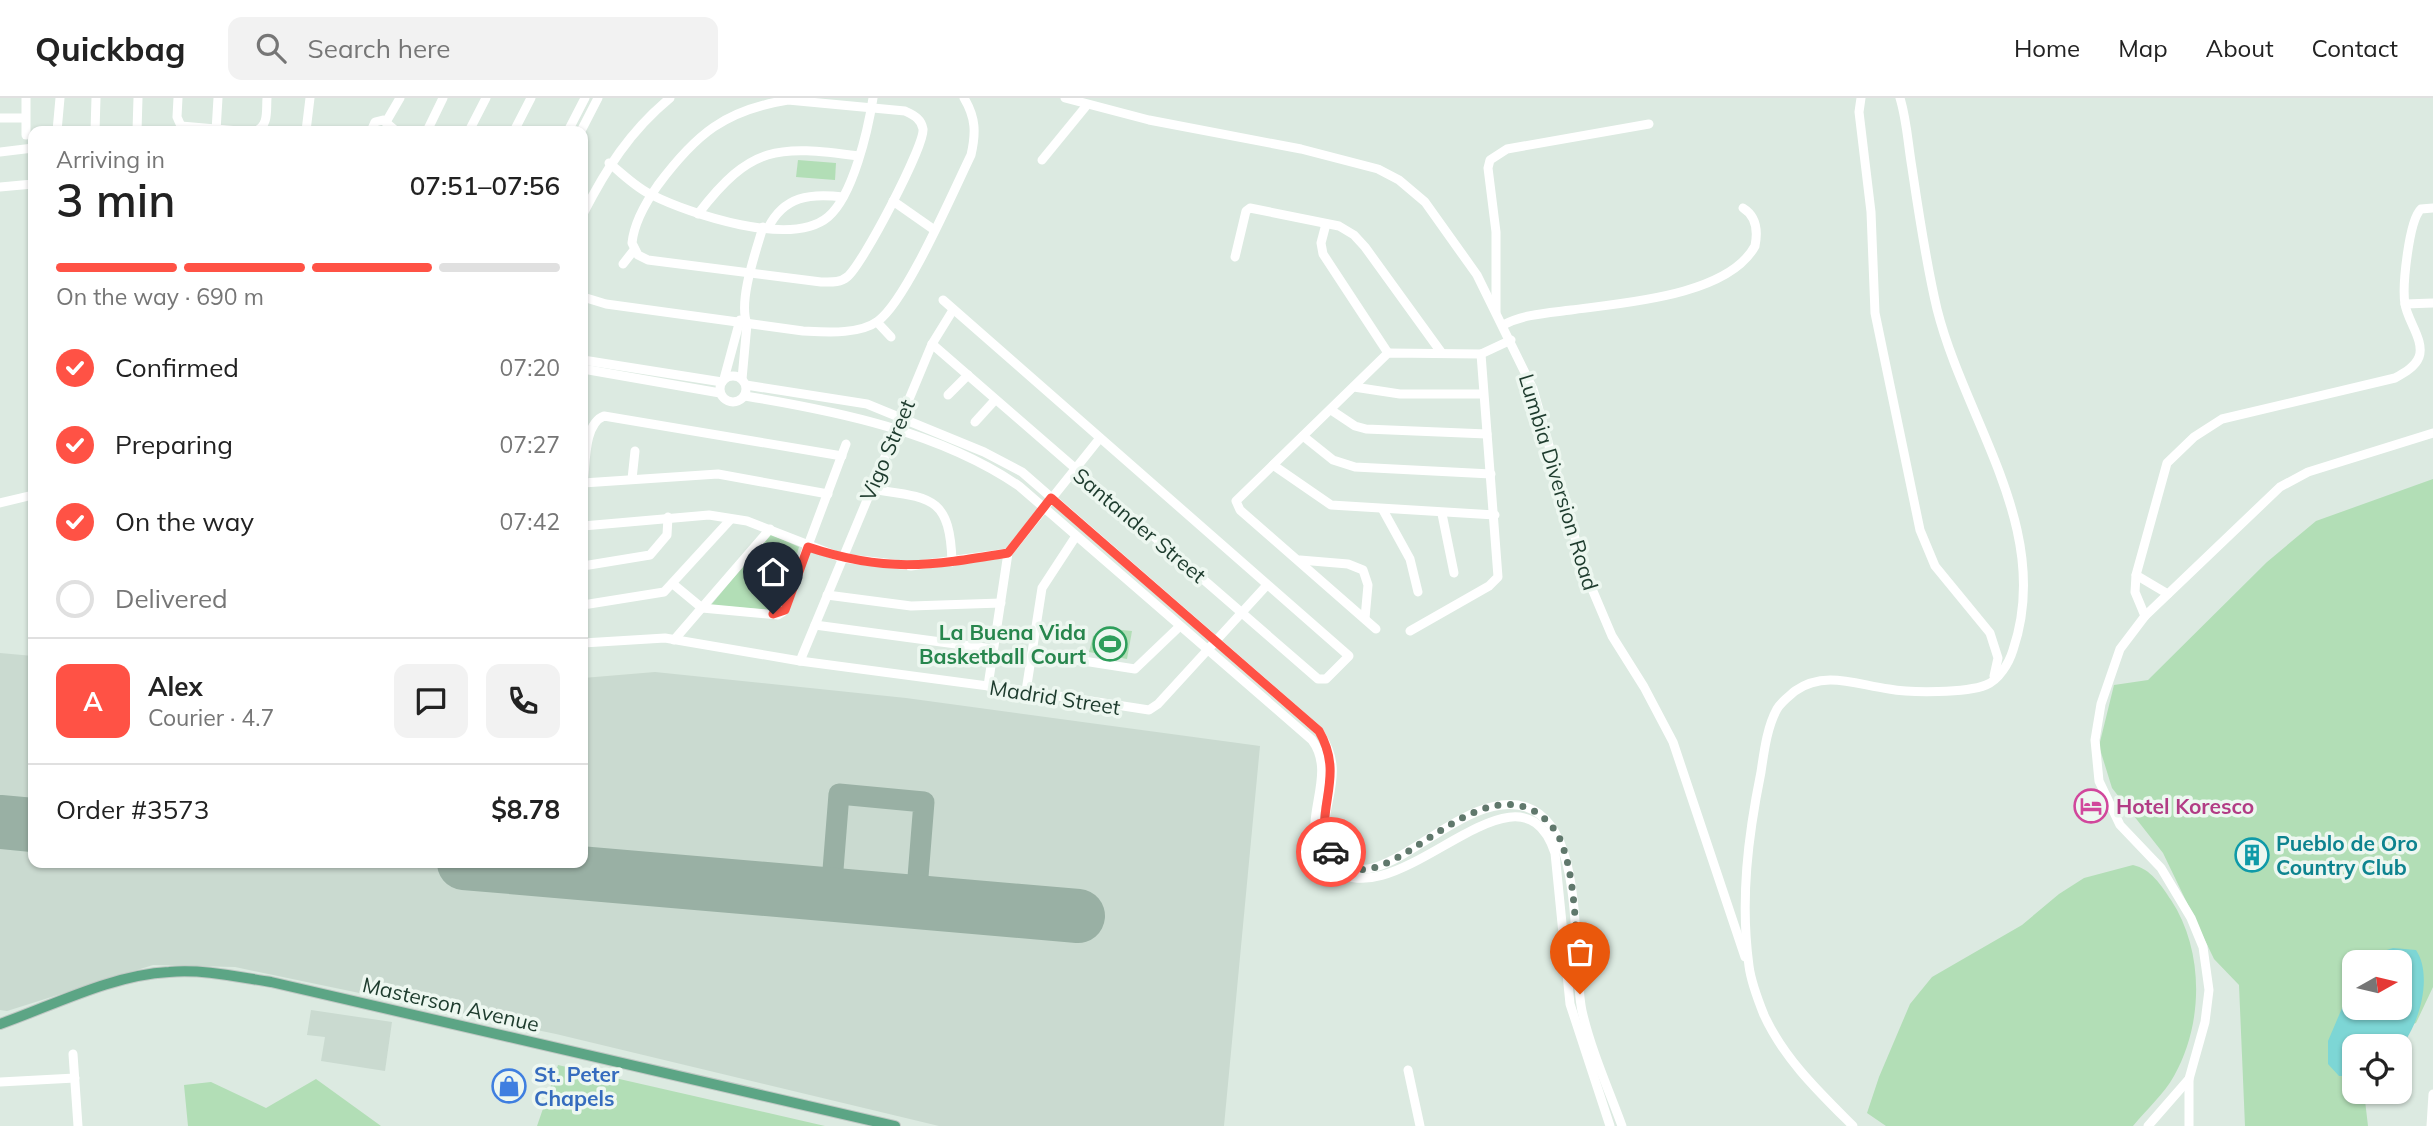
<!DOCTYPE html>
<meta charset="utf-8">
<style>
:root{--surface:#fff;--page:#f2f2f2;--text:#222;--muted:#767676;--line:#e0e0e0;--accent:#ff5245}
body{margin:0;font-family:Mulish,sans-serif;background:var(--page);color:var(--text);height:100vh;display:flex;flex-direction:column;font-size:26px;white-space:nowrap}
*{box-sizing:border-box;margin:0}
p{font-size:23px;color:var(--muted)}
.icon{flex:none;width:38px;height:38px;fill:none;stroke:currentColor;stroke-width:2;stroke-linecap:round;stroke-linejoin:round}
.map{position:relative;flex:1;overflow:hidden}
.drawer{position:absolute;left:28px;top:28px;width:560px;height:742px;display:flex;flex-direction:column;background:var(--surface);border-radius:14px;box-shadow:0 2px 5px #0004}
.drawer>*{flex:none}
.needle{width:46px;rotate:82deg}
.fabs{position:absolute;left:2342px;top:852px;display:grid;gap:14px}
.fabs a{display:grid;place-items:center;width:70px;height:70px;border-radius:14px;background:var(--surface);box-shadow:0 2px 5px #0004;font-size:35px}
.pin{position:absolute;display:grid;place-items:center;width:60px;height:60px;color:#fff;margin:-72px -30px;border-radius:50% 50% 50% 0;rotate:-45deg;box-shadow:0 0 7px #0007}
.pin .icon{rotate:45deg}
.courier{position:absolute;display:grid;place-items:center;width:70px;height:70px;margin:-35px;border:5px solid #ff5245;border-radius:50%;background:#fff;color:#222;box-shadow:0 2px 9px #0007}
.overview em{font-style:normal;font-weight:600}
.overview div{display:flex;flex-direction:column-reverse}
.overview{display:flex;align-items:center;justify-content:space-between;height:119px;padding:0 28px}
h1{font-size:46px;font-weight:600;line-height:52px}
.bar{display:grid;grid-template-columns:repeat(4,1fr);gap:10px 7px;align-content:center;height:84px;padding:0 28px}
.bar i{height:9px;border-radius:5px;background:var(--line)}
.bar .active{background:var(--accent)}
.bar p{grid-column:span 4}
.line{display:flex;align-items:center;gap:18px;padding:0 28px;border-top:2px solid var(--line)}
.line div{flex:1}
.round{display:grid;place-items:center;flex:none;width:74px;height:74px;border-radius:14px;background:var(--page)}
ol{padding:0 28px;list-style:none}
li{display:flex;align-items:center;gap:21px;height:77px}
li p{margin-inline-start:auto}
li .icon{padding:7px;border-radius:50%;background:var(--accent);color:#fff;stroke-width:4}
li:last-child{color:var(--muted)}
li i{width:38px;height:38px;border:4px solid var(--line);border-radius:50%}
header{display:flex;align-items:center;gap:42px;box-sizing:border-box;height:98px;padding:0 35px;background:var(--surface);border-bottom:2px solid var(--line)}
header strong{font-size:33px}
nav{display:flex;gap:38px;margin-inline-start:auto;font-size:24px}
.search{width:490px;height:63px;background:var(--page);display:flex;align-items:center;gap:18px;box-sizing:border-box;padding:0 24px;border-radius:14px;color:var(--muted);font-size:26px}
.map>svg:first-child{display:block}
.built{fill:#cadad0}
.green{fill:#b2deb6;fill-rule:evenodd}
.water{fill:#7dd6d5}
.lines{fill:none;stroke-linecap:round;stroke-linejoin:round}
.taxiway{stroke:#99b0a4;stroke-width:21}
.runway{stroke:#99b0a4;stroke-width:54}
.major-casing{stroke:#c0c8c4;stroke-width:12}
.minor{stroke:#fff;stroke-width:9}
.major{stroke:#5ca585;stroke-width:10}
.done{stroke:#60786c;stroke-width:7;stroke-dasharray:0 12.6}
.route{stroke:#ff5245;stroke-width:9}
.labels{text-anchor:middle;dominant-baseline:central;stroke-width:7;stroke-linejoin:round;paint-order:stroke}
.street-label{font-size:21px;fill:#1d3b2d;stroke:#edf7f0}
.leisure-label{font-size:21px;font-weight:bold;fill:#27864d;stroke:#edf7f0;text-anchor:end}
.hotel-label{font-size:21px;font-weight:bold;fill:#b23c85;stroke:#edf7f0;text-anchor:start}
.culture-label{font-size:21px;font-weight:bold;fill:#0d838f;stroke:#edf7f0;text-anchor:start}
.shop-label{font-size:21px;font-weight:bold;fill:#366cbe;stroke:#edf7f0;text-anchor:start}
</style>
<header>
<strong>Quickbag</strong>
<div class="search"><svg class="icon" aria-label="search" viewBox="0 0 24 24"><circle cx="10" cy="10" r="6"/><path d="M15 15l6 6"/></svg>Search here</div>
<nav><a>Home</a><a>Map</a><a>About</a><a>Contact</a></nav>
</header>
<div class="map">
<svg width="2433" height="1028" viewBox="0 0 2433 1028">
<rect width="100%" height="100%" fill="#dceae1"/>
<!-- built -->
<g class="built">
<polygon points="0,555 33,558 33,765 583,765 583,580 655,574 906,600 1260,648 1224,1028 939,1028 556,936 235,869 153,867 7,913 0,912"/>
<polygon points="311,912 392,924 385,973 321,963 325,939 307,937"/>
</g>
<!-- green -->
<g class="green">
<polygon points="798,62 836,65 835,82 796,79"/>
<path d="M 2433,381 L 2433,889 L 2416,925 L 2354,948 L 2354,994 L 2364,994 L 2368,1028 L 2245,1028 L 2239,887 L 2214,861 L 2163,755 L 2112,690 L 2099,648 L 2114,587 L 2148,582 L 2267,464 L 2316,423 ZM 2354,864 L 2399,864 L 2399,910 L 2354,910 Z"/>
<polygon points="770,436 799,449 780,513 711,507"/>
<polygon points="1112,531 1132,533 1127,561 1089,554 1093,538"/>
<path d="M 2133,767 C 2151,771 2161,787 2171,802 C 2204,852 2204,925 2174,978 C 2164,996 2146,1012 2133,1028 L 1886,1028 L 1867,1015 L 1879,979 L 1910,906 L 1932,879 L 2022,827 L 2059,796 L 2084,780 Z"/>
<polygon points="558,967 825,1028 537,1028"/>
<polygon points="316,981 381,1028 188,1028 184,987 211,984 266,1010"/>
</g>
<!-- water -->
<path class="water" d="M 2393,850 L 2416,852 C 2433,877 2420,927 2399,951 L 2354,948 L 2354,978 L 2339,978 L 2328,966 L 2328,943 L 2354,882 L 2354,910 L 2399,910 L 2399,864 L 2367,864 L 2377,855 Z"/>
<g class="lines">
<!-- taxiway -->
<polyline class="taxiway" points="831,797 839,696 924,704 916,804"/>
<!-- runway -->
<g class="runway">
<polyline points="0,724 33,727"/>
<polyline points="464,765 1078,818"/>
</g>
<defs>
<path id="major" d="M 0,926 C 54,907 111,877 169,874 C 203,871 238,879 271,884 L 895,1028"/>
</defs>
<!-- major casing -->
<use href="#major" class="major-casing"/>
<!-- minor -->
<g class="minor">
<polyline points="178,0 177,19 181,28 239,33"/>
<polyline points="1065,0 1149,22 1301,51 1378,71 1399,82 1425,104 1477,177 1533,291 1584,472 1612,538 1644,589 1673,644 1745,859"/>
<polyline points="1861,0 1859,14 1871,114 1875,215 1920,432 1935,468 1990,535 1998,560 1994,578"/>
<path d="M 788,2 L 905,13 C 913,17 921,20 923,31 C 925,47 862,168 847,179 C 840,185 831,184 821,184 L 648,162 L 638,157 L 632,145 C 634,124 646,104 658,87 C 696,36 725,12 788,2 Z"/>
<polyline points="0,20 25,20"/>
<polyline points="386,24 400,0"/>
<polyline points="57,33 60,0"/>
<polyline points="95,33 96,0"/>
<polyline points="137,33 138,0"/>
<polyline points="216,33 218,0"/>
<path d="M 256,33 C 269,27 266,13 267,0"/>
<polyline points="306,33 310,0"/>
<polyline points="371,33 375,24 383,22 396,33"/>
<polyline points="427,33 443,0"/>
<polyline points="469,33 486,0"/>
<polyline points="514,33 531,0"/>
<polyline points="568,33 585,0"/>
<polyline points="581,33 598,0"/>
<polyline points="26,37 26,0"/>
<polyline points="0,54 33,50"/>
<polyline points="1042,62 1087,7"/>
<path d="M 609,65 C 623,76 636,90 652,97 C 690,116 791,150 828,119 C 853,98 868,32 873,0"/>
<polyline points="0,89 33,86"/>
<polyline points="893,103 933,131"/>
<path d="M 583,116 C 606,71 630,33 670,0"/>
<path d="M 698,116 C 751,47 777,47 859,58"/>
<polyline points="1326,126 1321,145 1323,156 1388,255"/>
<path d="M 768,130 C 784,98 810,95 843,99"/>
<polyline points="1235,159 1246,113 1250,110 1339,128 1354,137 1365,149 1441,254"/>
<polyline points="623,166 634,152"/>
<path d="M 583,199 L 606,206 L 803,233 C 825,234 859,237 878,223 C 906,203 953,94 971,57 C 976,35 976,20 964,0"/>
<polyline points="2405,206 2433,205"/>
<polyline points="1496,214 1496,134 1488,70 1490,62 1507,51 1649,26"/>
<polyline points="877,224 891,239"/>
<path d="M 1503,227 C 1524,216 1548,215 1571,212 C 1623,205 1728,198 1755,148 C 1758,133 1756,118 1743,110"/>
<polyline points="932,246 1318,581 1326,581 1349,558 943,202"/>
<polyline points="583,262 722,284"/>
<polyline points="583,271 720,295"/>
<circle cx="733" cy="291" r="13"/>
<polyline points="724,281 740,222"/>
<path d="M 742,281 L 747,226 C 738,203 756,153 763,129"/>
<path d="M 746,287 L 867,306 L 984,354 L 1022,374 L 1319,633 C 1325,643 1331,655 1332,667 C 1336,698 1311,732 1335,759 C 1378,810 1460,687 1526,709 C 1587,729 1571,861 1582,913 C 1591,952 1608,990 1622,1028"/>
<polyline points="1354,289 1400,296 1483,296"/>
<polyline points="948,297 968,277"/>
<path d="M 745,298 C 837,313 940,334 1019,388 L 1312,642 C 1341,681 1292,731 1329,767 C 1393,830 1518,644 1555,755 L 1570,906 L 1610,1028"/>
<polyline points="1331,312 1355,328 1366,331 1487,336"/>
<polyline points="975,324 995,302"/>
<polyline points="1303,338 1333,362 1355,369 1491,376"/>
<polyline points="1273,367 1331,407 1495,417"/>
<polyline points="632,381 635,353"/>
<polyline points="583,385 718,376 828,396"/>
<path d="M 583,387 C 586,368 583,326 604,318 L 842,358"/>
<path d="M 870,391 C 929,400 950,396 952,464"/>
<polyline points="0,405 33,397"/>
<polyline points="1383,412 1410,461 1418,494"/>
<polyline points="1442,416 1454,475"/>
<polyline points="583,428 709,417 747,423 842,460 911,468 1008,455"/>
<polyline points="1300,462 1348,466 1363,472 1368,487 1365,520"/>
<polyline points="583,468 650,457 667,437 668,419"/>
<polyline points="2136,477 2168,496"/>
<polyline points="673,486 702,510 778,517 783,514 846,346"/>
<polyline points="827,497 911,508 1001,505"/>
<polyline points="583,507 664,494 731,421"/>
<path d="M 2145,518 L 2135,494 L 2136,477 L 2167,365 L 2194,339 L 2222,321 L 2395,280 C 2404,275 2415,269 2419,259 C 2425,243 2407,222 2405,206 C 2402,188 2409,122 2421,111 L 2433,110"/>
<polyline points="815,527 993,551"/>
<polyline points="1376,531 1240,412 1236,403 1388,255 1481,256"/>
<polyline points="1410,533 1489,488 1498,479 1481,256 1511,242"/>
<polyline points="674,542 770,431"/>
<polyline points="583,545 665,540 800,563 1026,593 1149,612 1158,606 1267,487"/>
<polyline points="1032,555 1135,571 1180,528"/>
<polyline points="800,563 932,246 953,212"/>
<polyline points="988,588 1008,455 1100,340"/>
<polyline points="1026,593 1042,490 1076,438"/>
<polyline points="73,956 78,1028"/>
<polyline points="1408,972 1420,1028"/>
<polyline points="2189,981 2189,1028"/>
<polyline points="0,984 75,980"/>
<path d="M 1853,1028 C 1820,995 1784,961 1764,917 C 1758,902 1751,884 1749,868 C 1740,802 1748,738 1761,674 C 1764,654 1767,629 1777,611 C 1781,604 1788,599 1795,593 C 1825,572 1857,587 1889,591 C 1911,595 1966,595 1986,587 C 1999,582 2009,565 2013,552 C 2054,432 1965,323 1937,211 C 1926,165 1919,117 1912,70 C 1908,47 1907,23 1900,0"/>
<polyline points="2148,1028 2189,981 2205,924 2209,892 2203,849 2191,820 2161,770 2120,727 2099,683 2095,642 2101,606 2120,551 2145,518 2280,389 2308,374 2433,335"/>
<polyline points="2431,1028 2433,996"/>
</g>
<!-- major -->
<use href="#major" class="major"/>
</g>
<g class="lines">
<!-- done -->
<path class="done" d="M 1331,754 C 1377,821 1464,672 1536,714 C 1550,723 1560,737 1564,752 C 1577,792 1576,853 1580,896"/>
<!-- route -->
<path class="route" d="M 773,516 L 785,512 L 808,449 C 886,475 929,468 1008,455 L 1051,400 L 1319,633 C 1347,682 1311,713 1331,754"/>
</g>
<!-- icons -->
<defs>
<symbol id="stadium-ring" viewBox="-11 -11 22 22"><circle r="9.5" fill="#edf7f0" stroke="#2e9e5b" stroke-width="1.5"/><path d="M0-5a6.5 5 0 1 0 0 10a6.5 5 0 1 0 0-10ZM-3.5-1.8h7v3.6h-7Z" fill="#2e9e5b"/></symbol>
<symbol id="hotel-ring" viewBox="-11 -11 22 22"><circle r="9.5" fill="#edf7f0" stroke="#d1479c" stroke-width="1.5"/><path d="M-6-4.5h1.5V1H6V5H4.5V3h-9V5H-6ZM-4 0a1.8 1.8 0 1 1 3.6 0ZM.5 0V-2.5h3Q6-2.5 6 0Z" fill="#d1479c"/></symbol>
<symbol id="building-ring" viewBox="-11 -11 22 22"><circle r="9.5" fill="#edf7f0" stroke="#0f9aa8" stroke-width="1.5"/><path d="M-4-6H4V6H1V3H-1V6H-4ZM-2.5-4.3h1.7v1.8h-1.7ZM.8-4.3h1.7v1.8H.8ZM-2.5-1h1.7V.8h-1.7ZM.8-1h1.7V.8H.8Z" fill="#0f9aa8"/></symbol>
<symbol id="shop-ring" viewBox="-11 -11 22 22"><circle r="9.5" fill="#edf7f0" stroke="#3f7fe0" stroke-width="1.5"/><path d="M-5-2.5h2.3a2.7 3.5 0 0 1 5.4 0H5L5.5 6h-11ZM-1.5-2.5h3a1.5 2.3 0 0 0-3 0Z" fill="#3f7fe0"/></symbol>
</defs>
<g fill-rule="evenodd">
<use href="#stadium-ring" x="1091" y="527" width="38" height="38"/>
<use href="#hotel-ring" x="2072" y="689" width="38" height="38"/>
<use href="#building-ring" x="2233" y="738" width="38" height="38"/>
<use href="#shop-ring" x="490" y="969" width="38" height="38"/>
</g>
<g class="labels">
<!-- street labels -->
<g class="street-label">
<text transform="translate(887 352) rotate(-67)">Vigo Street</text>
<text transform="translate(1559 384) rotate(73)">Lumbia Diversion Road</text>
<text transform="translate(1140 427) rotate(40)">Santander Street</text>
<text transform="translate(1055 599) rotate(9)">Madrid Street</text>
<text transform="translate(451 906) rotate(13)">Masterson Avenue</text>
</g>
<!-- leisure labels -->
<g class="leisure-label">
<text x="1086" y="534">La Buena Vida<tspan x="1086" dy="24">Basketball Court</tspan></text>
</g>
<!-- hotel labels -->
<g class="hotel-label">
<text x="2116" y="708">Hotel Koresco</text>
</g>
<!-- culture labels -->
<g class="culture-label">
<text x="2276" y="745">Pueblo de Oro<tspan x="2276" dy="24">Country Club</tspan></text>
</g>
<!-- shop labels -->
<g class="shop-label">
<text x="534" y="976">St. Peter<tspan x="534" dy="24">Chapels</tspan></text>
</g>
</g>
</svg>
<div class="fabs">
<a><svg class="needle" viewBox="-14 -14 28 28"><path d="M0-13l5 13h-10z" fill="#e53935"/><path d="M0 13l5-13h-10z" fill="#767676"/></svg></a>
<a><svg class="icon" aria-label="locate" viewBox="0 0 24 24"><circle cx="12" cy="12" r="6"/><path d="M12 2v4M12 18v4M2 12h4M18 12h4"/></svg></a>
</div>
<div class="pin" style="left:1580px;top:896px;background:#ea580c"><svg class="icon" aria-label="bag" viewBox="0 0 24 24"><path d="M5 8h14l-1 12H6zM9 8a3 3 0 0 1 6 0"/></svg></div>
<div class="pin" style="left:773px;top:516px;background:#1f2937"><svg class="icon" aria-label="home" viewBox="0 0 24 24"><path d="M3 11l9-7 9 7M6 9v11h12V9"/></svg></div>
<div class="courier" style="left:1331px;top:754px"><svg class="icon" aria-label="car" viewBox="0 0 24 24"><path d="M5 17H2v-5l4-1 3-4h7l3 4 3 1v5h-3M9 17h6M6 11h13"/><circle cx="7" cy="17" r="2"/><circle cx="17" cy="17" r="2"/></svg></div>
<section class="drawer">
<div class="overview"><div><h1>3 min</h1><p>Arriving in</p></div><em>07:51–07:56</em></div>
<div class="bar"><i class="active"></i><i class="active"></i><i class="active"></i><i></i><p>On the way · 690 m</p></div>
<ol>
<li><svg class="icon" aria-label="check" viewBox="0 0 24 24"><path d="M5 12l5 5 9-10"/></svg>Confirmed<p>07:20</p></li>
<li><svg class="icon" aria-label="check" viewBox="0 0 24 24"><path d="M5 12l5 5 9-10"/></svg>Preparing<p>07:27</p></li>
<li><svg class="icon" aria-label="check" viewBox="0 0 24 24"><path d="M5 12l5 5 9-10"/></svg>On the way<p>07:42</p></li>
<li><i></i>Delivered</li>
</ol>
<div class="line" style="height:126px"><b class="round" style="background:var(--accent);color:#fff">A</b><div><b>Alex</b><p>Courier · 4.7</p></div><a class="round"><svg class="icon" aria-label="chat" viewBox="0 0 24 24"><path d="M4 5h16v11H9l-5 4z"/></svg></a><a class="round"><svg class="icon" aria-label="phone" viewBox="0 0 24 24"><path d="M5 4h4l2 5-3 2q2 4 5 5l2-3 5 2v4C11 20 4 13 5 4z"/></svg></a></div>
<div class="line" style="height:91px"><div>Order #3573</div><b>$8.78</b></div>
</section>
</div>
